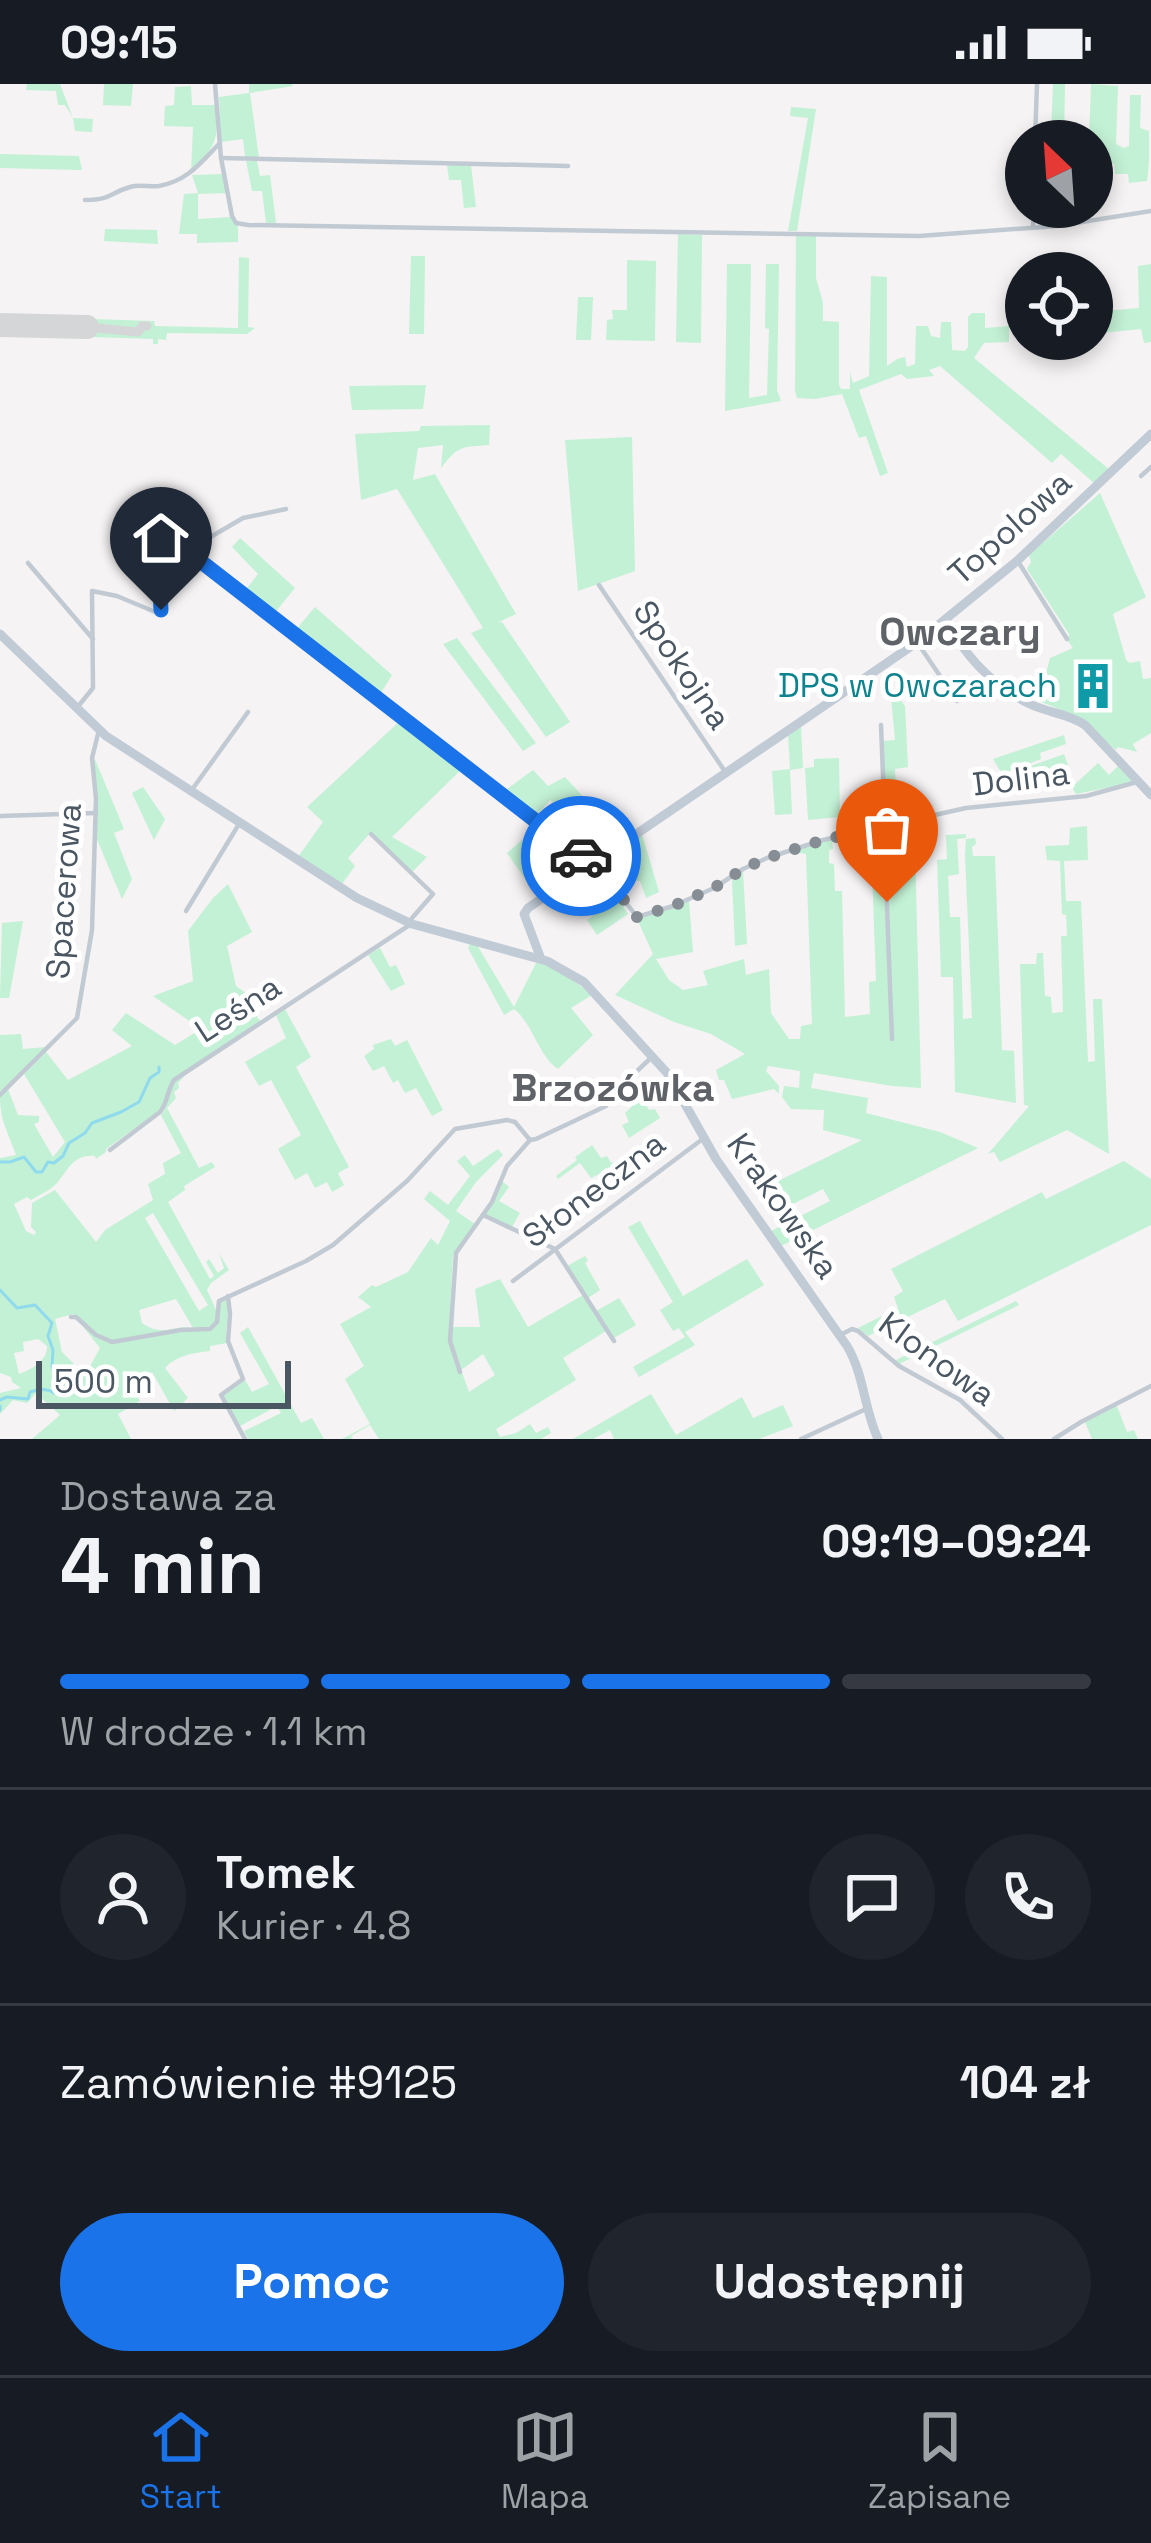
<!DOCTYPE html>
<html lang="pl">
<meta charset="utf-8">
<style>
:root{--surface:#171b24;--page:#20242c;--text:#f1f3f6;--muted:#9ea1a6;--line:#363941;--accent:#1a73e8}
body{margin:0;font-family:"Space Grotesk",sans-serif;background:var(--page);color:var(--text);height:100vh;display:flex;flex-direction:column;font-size:45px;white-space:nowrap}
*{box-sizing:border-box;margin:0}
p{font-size:39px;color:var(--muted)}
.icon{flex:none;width:66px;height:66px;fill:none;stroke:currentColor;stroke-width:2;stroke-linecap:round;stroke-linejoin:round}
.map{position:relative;height:1355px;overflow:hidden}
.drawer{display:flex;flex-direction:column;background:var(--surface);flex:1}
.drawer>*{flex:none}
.needle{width:78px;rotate:335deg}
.buttons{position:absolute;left:1005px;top:36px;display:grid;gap:24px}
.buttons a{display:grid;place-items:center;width:108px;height:108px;border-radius:50%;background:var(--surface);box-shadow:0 6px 18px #0003;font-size:60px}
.scale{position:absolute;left:36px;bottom:30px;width:255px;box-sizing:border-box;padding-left:12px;border:6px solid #4a5661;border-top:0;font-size:33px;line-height:42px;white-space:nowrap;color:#4a5661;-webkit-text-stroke:9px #fff;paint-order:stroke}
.pin{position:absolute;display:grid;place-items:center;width:102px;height:102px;color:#fff;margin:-123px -51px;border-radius:50% 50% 50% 0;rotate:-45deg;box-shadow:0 0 12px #0007}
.pin .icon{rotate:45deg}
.courier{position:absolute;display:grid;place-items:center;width:120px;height:120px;margin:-60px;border:9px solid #1a73e8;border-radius:50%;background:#fff;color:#222;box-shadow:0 3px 15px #0007}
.head em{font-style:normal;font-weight:800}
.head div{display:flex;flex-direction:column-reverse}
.head{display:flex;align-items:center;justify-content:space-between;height:204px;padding:0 60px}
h1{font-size:78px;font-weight:800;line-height:90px}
.bar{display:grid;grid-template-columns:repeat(4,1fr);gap:18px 12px;align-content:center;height:144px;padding:0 60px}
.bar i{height:15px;border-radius:9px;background:var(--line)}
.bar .current{background:var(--accent)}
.bar p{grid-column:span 4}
.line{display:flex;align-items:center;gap:30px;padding:0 60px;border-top:3px solid var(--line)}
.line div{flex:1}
.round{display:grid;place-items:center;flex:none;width:126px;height:126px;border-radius:63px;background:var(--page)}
.primary-button{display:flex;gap:24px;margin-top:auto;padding:24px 60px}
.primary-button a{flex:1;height:138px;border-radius:72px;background:var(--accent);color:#fff;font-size:48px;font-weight:800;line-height:138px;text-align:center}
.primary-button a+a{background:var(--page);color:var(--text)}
.status{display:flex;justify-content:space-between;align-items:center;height:84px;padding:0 60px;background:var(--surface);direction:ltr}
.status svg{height:33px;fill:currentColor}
.tab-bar{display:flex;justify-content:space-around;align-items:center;height:168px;border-top:3px solid var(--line);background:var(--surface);font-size:33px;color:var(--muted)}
.tab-bar a{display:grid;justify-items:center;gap:6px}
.tab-bar .current{color:var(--accent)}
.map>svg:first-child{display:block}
.green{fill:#c3f1d5;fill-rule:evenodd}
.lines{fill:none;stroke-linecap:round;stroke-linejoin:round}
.stream{stroke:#90daee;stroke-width:3}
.taxiway{stroke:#d5d6d8;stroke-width:9}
.runway{stroke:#d5d6d8;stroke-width:24}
.street{stroke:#c1cad2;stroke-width:4.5}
.secondary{stroke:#c1cbd6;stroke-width:9}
.done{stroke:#868d94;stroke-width:12;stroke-dasharray:0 21.6}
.route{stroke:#1a73e8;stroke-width:15}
.labels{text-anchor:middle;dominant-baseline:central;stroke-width:10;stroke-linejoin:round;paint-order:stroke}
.street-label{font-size:33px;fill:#4a5661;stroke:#fff}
.culture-label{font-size:33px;fill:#0d838f;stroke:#fff;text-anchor:end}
.quarter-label{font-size:39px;font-weight:bold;fill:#5f6368;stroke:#fff}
</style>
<div class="status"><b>09:15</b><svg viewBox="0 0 49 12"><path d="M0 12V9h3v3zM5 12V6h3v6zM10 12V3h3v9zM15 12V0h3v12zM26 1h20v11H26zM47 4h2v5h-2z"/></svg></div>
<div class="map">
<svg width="1151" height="1355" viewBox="0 0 1151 1355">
<rect width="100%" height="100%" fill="#f5f3f3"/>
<!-- green -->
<g class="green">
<polygon points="27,0 60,0 73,34 93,35 92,48 75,47 73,34 65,21 58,21 56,7 26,6"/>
<polygon points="104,0 133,0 131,22 103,21"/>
<polygon points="249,0 292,0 293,2 250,9 259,74 245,73 243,55 221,58 219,13 249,9"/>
<polygon points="1053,0 1065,0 1064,57 1053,57 1051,49"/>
<path d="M 1091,0 L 1118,2 L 1116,60 L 1124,64 L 1129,62 L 1130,11 L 1141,11 L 1140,44 L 1149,47 C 1149,68 1150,79 1147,97 L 1129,99 L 1128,90 L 1115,90 L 1114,80 L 1092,82 L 1092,57 L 1089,57 Z"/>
<path d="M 191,2 L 192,21 L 215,21 C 219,59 216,60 191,88 L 193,43 L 164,42 L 165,22 L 174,21 L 175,3 Z"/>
<polygon points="791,23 816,25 797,147 788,147 808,34 790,32"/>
<polygon points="0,70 79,72 82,86 0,84"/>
<polygon points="246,77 257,77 260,92 270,91 276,139 266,139 262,107 252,107"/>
<polygon points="447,81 471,81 476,123 464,124 461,96 449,96"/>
<polygon points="223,90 226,109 198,110 198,135 231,133 238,143 238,158 197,159 197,150 179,150 184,110 198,109 192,91"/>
<polygon points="105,145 157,146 158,160 104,157"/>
<polygon points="678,150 702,151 701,259 676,258"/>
<polygon points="796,151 816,152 816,194 823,219 823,237 839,238 839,301 841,305 850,305 850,288 853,299 869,292 871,192 887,193 887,282 897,275 905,273 907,283 915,280 916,242 928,242 931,252 940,254 941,238 951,238 952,266 965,267 968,263 968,233 972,229 985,229 985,244 1009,242 1009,258 984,259 974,274 1110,386 1095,400 1061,370 1052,379 940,282 929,286 934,292 907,295 901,290 859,306 888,389 880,392 866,352 859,354 842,310 815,315 797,314 795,307"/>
<polygon points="411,172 425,172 424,250 409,250"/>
<polygon points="239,173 249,174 248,243 255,244 247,250 167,249 166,256 158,255 158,260 153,260 153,255 0,250 0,232 154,237 155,242 238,244"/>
<polygon points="627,176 656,177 655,257 606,256 607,236 613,235 612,226 627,226"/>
<polygon points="727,180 751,180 749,314 767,311 769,245 765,244 766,180 779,180 777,306 781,317 725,327"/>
<polygon points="1151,180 1151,258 1144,259 1141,245 1092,250 1092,228 1139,224 1138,182"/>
<polygon points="578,213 593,213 591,256 576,256"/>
<polygon points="426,301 423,325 352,326 349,302"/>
<path d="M 490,341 L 489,361 C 461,363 458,362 441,384 L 443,361 L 418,364 L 413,396 L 435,390 L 516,530 L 497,539 L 502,538 L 570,638 L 546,653 L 471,549 L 483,544 L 397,405 L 361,416 L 355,350 L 419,347 L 421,342 Z"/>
<polygon points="632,353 635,487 578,507 565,356"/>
<polygon points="1100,409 1146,513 1113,530 1126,576 1130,579 1140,577 1143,595 1151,594 1151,649 1133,660 1137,668 1118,663 1116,666 1074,631 1039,617 1050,574 1073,564 1068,557 1069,550 1027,485 1031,478 1029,471"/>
<polygon points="240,454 295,504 273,531 244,508 258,490 232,463"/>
<polygon points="315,523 392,591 379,612 294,548"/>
<polygon points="457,554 536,659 523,667 443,560"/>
<polygon points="890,602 905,622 908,683 895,685 896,707 884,709 882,657 895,656"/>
<polygon points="401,636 464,683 392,753 427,773 412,788 371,748 348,774 355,782 342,800 298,773 323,738 307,723"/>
<polygon points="801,642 803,684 790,686 792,730 775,731 772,687 790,685 788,650"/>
<polygon points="1064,651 1066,660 1040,669 1041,675 1002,690 993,675"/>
<polygon points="1064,670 1068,681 1048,691 1048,695 1028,698 1031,706 1016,709 1003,692"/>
<polygon points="94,673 124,745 114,749 132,795 122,815 96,753"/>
<polygon points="839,674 840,733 808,736 805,684 814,683 814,675"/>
<polygon points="1098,679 1109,691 1118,682 1131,696 1131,699 1076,710 1072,703"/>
<polygon points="533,686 548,702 565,693 600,731 578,753 553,730 558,723 550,716 535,733 503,708"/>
<polygon points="143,703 165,735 154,756 132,709"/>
<polygon points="924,735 926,760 915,762 921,1004 892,1002 814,989 811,1004 868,1014 866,1029 940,1048 978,1064 781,1162 771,1147 830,1117 823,1105 789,1122 776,1098 862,1056 823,1046 824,1026 791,1025 782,1013 784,1002 799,1004 800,987 768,982 766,987 779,1002 779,1010 774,1005 732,1015 724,996 719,996 716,986 745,970 711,950 674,938 615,911 653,870 637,835 689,817 693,868 656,875 669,896 683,906 708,901 703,887 744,875 746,891 769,885 771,929 789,955 800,955 801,942 812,940 806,770 793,768 832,755 833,765 829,766 829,779 834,780 835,807 842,807 845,933 870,930 869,898 876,897 872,786 888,786 889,796 900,792 899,763 915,761 914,738"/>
<polygon points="539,741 561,759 546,770 552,782 550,785 560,798 538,813 507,769"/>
<polygon points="1087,742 1088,776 1064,777 1066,817 1081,817 1088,978 1095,977 1093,915 1102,915 1109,1070 1067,1046 1000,1078 994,1068 988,1070 1029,1022 1024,1021 1020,880 1036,880 1037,869 1043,869 1045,912 1051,913 1052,929 1063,928 1061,852 1067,852 1066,831 1062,830 1060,777 1047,776 1045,762 1069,761 1070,744"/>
<polygon points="642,750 659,808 646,814 640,797 637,797 627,760"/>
<polygon points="966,750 966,754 957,755 959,790 948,792 950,833 960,833 963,935 972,934 965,771 966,755 975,754 976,760 972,763 973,772 995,772 1002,966 1014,967 1016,1019 955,1008 953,893 941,893 937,776 947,775 946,751"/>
<polygon points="743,787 747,860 735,862 732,797"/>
<path d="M 228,800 L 252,848 L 227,862 L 236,902 L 250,912 L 258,935 L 262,937 L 173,996 C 166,1006 167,1018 159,1027 L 106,1065 L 106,1068 L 96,1075 L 95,1072 C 73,1070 69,1085 57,1099 C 51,1106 39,1111 31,1116 L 27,1113 L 14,1120 L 26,1147 L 34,1151 L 36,1148 L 31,1143 L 32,1119 L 55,1106 L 96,1158 L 105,1146 L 153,1116 L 148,1100 L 165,1090 L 163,1079 L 181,1069 L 161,1031 C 168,1022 165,1019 168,1009 C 171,998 181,993 189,987 L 178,999 L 179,1004 L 174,1008 L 176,1014 L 167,1024 L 199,1084 L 212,1078 L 215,1083 L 184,1102 L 185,1106 L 168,1118 L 210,1195 L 214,1192 L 206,1178 L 209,1175 L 218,1189 L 224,1184 L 219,1169 L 229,1186 L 211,1199 L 207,1206 L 217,1228 L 214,1243 L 219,1219 L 227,1216 C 230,1231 224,1244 227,1259 L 210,1262 L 210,1267 C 193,1269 177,1271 165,1284 L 188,1314 L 174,1327 L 152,1288 L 131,1300 L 140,1317 L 118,1330 L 131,1355 L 32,1355 L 60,1331 L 36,1309 L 27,1319 L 13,1316 L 0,1330 L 0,1309 L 21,1304 L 12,1298 L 11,1293 L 0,1289 L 0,1074 L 16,1071 C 8,1048 0,1037 0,1013 L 8,1005 L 18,1031 L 39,1032 L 39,1038 L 34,1040 L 53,1073 L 65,1058 L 24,990 L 46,968 L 68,996 L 132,962 L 112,946 L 126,929 L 175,961 L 201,945 L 153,912 L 193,897 L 188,847 L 213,814 ZM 153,1129 L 208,1221 L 199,1227 L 145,1134 ZM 176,1215 L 193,1244 C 173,1240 164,1254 142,1239 L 139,1226 ZM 73,1230 L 100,1264 L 85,1291 L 62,1268 L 55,1235 ZM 38,1255 L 47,1262 C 48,1276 31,1286 19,1290 L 14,1269 L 24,1267 L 23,1258 Z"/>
<polygon points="618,814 628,830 597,851 587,836"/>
<polygon points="23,837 9,914 0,914 2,839"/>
<path d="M 470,859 L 477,861 L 514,923 L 537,877 L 567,891 L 592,911 L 571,924 L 593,951 L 558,985 C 537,970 534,941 514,925 L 504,931 L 468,864 Z"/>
<polygon points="380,864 390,883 396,881 405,900 391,907 368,871"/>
<polygon points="285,925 311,973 296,983 349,1083 338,1089 344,1101 332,1108 327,1098 315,1104 307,1089 295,1096 278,1065 301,1051 271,996 259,1002 245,978 286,954 276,931"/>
<polygon points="21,950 23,965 46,963 0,1008 0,951"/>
<polygon points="391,955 395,962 407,956 443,1026 432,1032 416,1004 405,1009 398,996 393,999 384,982 373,987 364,972 374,965 373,961"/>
<polygon points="641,1014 649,1026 655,1025 660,1034 629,1054 622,1041 629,1038 625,1029"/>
<polygon points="592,1061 601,1074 607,1072 611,1079 614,1078 620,1090 606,1099 599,1090 591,1094 580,1079 558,1095 556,1092 577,1076 575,1073"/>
<path d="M 498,1065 L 503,1071 L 476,1098 L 456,1127 L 475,1140 L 453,1171 L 449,1243 L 480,1243 L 475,1205 L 500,1195 L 528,1243 L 583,1211 L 606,1247 L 563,1274 L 576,1296 L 496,1345 L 500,1353 L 516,1349 L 530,1340 L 536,1349 L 548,1343 L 551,1349 L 541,1355 L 379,1355 L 370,1341 L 351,1352 L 352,1355 L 342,1355 L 370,1340 L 345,1295 L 364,1282 L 340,1240 L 371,1223 L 358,1213 L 372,1201 L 376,1203 L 408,1188 L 431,1154 L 438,1161 L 450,1137 L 424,1115 L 430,1107 L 448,1121 L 470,1092 L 457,1077 L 465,1071 L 473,1082 ZM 483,1270 L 495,1291 L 469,1308 L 461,1286 Z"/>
<polygon points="1124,1077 1151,1095 1151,1141 958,1237 945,1215 868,1252 858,1244 898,1224 894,1213 903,1207 891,1185 1042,1108 1046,1115"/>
<polygon points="502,1097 509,1103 499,1117 520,1129 512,1143 485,1131"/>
<polygon points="640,1137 683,1212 747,1175 764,1201 685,1248 695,1261 639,1293 633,1283 685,1253 679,1244 673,1247 660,1226 673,1218 628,1143"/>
<polygon points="585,1172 588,1176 585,1179 600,1206 588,1214 567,1182"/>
<polygon points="619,1214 636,1241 614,1254 596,1227"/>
<polygon points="1016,1217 1019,1221 901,1279 900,1282 894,1277"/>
<polygon points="248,1243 301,1339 312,1334 324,1355 248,1355 244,1347 281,1329 277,1322 240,1342 223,1312 245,1296 252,1308 269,1300 240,1249"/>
<polygon points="651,1310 676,1351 742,1313 753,1334 783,1321 793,1342 759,1355 614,1355 610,1346 593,1355 573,1355"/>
<polygon points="1116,1320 1127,1348 1134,1346 1138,1355 1092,1355 1085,1338"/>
</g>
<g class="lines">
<!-- stream -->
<g class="stream">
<polyline points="0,1078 10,1078 24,1073 36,1088 42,1088 48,1078 54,1079 63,1072 69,1059 85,1049 92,1039 121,1028 139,1018 150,994 159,988 159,983"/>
<path d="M 0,1206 L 17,1224 L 35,1221 L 52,1239 L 48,1252 L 53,1266 L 52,1283 L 60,1301 L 54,1309 C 47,1304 38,1305 30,1308 L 28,1315 L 7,1313 L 0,1316"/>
<polyline points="0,1322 0,1326"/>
</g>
<!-- taxiway -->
<polyline class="taxiway" points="87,243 138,248 142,242 147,242"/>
<!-- runway -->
<polyline class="runway" points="0,241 87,243"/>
<!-- street -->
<g class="street">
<polyline points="215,0 221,74 232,132 236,139 248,141 919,152 1057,142 1151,127"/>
<polyline points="1035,57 1037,0"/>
<polyline points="221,74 568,82"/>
<path d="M 85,116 C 112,116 109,109 130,103 C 139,100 150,103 159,102 C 188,97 201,78 220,59"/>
<polyline points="1033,143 1034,123"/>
<polyline points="1141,392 1151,383"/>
<polyline points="186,467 591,780"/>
<polyline points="28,479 93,555"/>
<polyline points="1019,479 1067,555"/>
<polyline points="599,501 726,689"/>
<polyline points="917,558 957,617"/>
<polyline points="76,625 93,604 92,507 117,512 160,530 160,508 165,487 178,472 243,434 286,425"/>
<polyline points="881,641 885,742"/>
<polyline points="191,707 248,628"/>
<polyline points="0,732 96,729"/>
<polyline points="884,744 892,955"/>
<polyline points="597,781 637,833 673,822 714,804 743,785 767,774 823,756 966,724 1086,712 1137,698"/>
<polyline points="186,827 239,740"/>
<polyline points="0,1011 77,934 92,846 96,715 92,674 99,646"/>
<path d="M 110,1066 L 160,1028 C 168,1018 167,1007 174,996 L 408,842 L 412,834 L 433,810 L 371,750"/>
<polyline points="483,1131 555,1165 614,1257"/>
<polyline points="513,1197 704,1054"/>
<polyline points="228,1212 230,1230 228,1257 243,1295 221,1311 245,1355"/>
<polyline points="71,1233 76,1233 96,1251 112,1258 181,1246 210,1245 217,1238 219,1217 306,1177 333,1161 407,1097 455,1045 507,1036 515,1038 530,1056 536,1055 606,1022 620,1003 653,972"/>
<polyline points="840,1251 852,1245 858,1247 899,1282 960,1316 1002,1355"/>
<polyline points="460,1288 450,1257 456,1169 492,1118 507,1082 530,1056"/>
<polyline points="801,1355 866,1325"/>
<polyline points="1054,1355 1081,1338 1151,1302"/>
</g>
<!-- secondary -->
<g class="secondary">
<path d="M 946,536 C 965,572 994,603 1032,621 C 1050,629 1069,630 1085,641 L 1151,711"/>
<path d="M 0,550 L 106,652 L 357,814 L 412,840 L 547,877 L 584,898 L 668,990 L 716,1075 L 847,1262 C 864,1290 864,1325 878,1355"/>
<polyline points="541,875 524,830 528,824 916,559 1017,477 1151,350"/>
</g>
</g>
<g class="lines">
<!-- done -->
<polyline class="done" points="581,772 591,780 595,778 637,833 673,822 714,804 743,785 767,774 823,756 884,742 887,818"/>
<!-- route -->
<path class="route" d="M 161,526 C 159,499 163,482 186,466 L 581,772"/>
</g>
<!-- icons -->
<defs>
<symbol id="building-bare" viewBox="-9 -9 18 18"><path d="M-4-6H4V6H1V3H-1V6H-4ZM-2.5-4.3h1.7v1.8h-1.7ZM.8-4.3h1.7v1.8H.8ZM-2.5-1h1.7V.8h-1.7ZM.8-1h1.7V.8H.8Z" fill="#0f9aa8" stroke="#fff" stroke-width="2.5" paint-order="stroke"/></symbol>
</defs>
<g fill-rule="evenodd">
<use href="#building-bare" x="1060" y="569" width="66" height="66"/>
</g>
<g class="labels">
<!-- street labels -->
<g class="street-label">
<text transform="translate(1010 444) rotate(-42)">Topolowa</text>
<text transform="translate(682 581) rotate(56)">Spokojna</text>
<text transform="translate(1021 695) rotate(-7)">Dolina</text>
<text transform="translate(64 807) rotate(-86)">Spacerowa</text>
<text transform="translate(238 925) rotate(-33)">Leśna</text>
<text transform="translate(594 1106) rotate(-37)">Słoneczna</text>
<text transform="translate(783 1122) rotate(55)">Krakowska</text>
<text transform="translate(937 1275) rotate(36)">Klonowa</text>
</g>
<!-- culture labels -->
<g class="culture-label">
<text x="1057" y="602">DPS w Owczarach</text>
</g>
<!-- quarter labels -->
<g class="quarter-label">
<text x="960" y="547">Owczary</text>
<text x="613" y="1003">Brzozówka</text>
</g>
</g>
</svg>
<div class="buttons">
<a><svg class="needle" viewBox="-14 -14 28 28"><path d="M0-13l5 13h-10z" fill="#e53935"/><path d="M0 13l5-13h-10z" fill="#9ea1a6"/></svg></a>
<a><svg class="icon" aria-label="locate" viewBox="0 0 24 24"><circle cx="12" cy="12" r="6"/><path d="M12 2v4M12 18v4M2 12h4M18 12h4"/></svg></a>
</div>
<div class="scale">500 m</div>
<div class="pin" style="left:887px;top:818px;background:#ea580c"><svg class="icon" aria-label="bag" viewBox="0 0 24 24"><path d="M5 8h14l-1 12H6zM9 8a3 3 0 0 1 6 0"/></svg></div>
<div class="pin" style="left:161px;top:526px;background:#1f2937"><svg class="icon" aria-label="home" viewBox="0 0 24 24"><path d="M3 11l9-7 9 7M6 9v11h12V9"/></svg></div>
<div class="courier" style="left:581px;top:772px"><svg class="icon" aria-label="car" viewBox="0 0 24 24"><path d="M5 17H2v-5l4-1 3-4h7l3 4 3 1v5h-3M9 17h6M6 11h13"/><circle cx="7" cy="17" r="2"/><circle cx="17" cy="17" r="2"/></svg></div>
</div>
<section class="drawer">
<div class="head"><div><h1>4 min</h1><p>Dostawa za</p></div><em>09:19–09:24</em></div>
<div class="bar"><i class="current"></i><i class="current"></i><i class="current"></i><i></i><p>W drodze · 1.1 km</p></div>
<div class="line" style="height:216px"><a class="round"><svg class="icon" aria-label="person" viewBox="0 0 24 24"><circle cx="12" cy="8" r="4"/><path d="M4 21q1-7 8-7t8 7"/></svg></a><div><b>Tomek</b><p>Kurier · 4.8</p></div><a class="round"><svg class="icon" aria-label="chat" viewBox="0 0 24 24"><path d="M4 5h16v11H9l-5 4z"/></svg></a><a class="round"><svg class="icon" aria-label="phone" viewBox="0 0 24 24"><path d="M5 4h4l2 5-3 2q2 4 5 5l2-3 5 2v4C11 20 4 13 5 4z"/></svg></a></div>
<div class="line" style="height:156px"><div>Zamówienie #9125</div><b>104 zł</b></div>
<div class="primary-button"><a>Pomoc</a><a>Udostępnij</a></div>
</section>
<nav class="tab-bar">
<a class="current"><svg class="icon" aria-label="home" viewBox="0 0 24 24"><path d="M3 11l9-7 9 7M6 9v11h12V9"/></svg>Start</a>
<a><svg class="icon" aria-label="map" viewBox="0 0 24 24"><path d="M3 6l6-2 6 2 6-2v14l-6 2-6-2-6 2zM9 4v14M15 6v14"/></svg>Mapa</a>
<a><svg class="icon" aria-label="saved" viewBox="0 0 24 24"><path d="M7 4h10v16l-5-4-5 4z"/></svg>Zapisane</a>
</nav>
